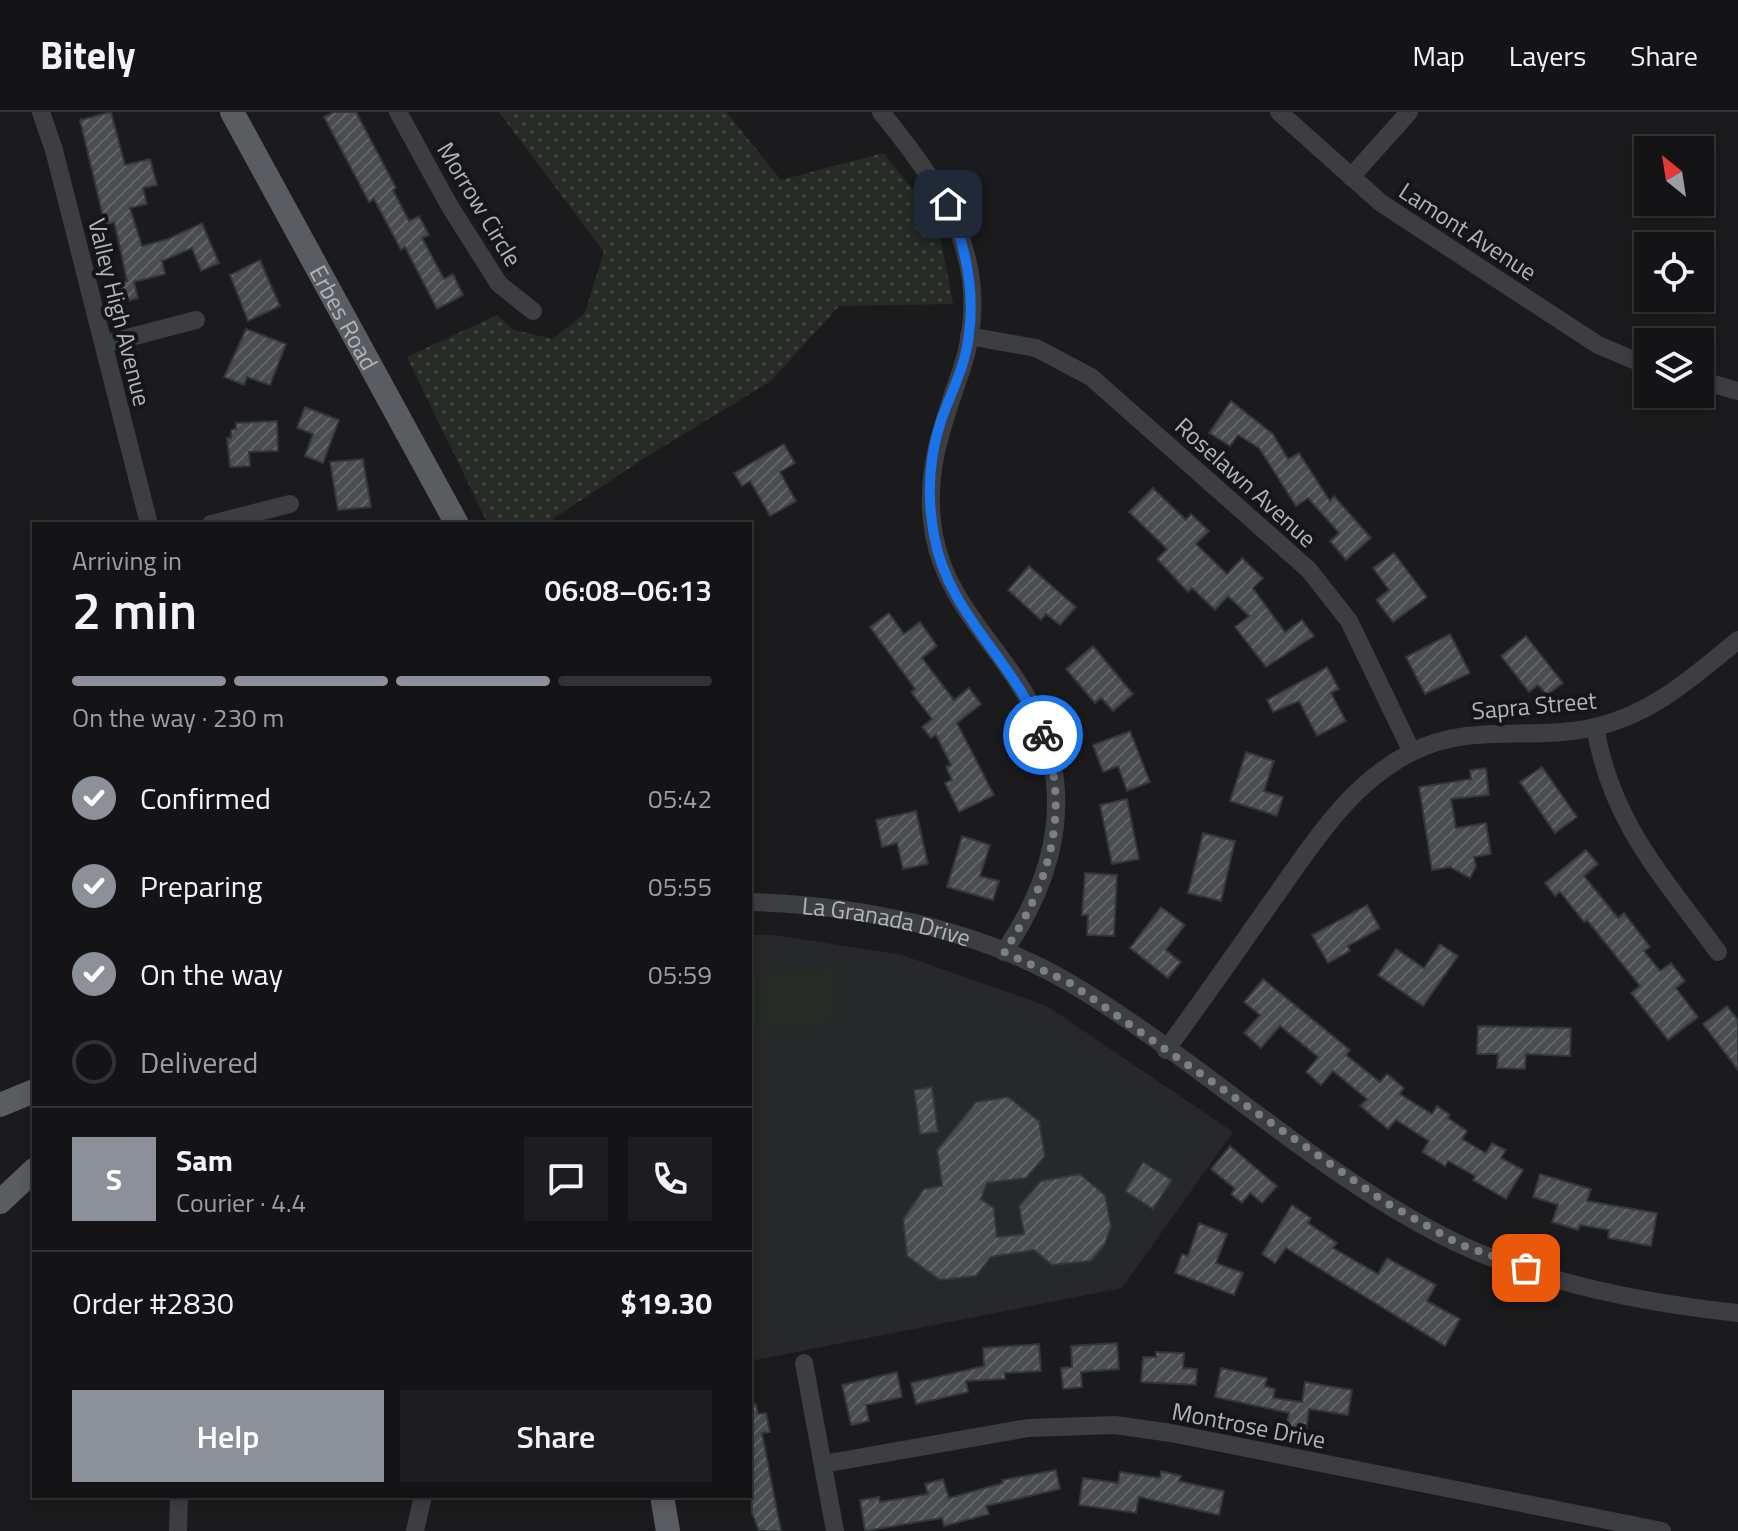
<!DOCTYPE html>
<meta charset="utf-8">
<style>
:root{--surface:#141416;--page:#1d1d1f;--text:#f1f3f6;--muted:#9d9ea1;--line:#333335;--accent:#8c9099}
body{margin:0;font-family:"Titillium Web",sans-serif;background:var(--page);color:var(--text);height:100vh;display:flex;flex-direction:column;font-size:30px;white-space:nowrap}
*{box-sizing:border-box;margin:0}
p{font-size:26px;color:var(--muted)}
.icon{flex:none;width:44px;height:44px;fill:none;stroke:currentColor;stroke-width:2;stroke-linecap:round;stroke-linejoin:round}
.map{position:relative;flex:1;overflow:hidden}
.side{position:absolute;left:32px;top:410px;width:720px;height:976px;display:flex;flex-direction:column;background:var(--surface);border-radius:0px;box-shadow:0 4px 12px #0003,0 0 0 2px var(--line)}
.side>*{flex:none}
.needle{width:52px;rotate:330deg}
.buttons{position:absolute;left:1634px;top:24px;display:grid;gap:16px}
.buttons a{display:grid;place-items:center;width:80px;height:80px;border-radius:0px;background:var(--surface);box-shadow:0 4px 12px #0003,0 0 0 2px var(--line);font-size:40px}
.pin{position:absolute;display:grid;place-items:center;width:68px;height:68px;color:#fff;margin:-34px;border-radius:16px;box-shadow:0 4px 12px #0006}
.courier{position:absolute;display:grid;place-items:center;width:80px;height:80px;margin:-40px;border:6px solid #1a73e8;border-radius:50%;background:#fff;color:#222;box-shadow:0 2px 10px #0007}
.head em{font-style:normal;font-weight:600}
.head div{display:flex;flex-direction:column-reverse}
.head{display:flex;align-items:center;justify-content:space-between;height:136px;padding:0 40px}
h1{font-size:52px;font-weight:600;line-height:60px}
.bar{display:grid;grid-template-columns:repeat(4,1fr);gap:12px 8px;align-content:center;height:96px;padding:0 40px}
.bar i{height:10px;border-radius:6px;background:var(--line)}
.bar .current{background:var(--accent)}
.bar p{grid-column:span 4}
.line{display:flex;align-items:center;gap:20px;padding:0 40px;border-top:2px solid var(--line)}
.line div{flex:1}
.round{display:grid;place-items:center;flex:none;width:84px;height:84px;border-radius:0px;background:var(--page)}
ol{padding:0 40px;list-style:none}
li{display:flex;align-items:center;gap:24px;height:88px}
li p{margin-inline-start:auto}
li .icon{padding:8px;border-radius:50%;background:var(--accent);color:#fff;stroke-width:4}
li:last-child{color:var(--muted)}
li i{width:44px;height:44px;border:4px solid var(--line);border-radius:50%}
.primary-button{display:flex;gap:16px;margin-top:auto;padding:16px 40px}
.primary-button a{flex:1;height:92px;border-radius:0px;background:var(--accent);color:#fff;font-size:32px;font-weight:600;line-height:92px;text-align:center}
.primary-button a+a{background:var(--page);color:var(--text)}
header{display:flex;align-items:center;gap:48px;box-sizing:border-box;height:112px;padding:0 40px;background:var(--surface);border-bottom:2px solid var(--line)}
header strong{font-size:38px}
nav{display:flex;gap:44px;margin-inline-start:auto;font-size:28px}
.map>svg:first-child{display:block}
.built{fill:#27282a}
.grass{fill:url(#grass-dots)}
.park{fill:#262c25}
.building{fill:url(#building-hatch);stroke:#353638;stroke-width:2}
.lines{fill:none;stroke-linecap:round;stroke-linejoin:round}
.minor{stroke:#3c3e41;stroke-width:18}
.major{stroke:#595c60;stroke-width:24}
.done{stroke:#7b8084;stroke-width:8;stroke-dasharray:0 14.4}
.route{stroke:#1a73e8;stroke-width:10}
.labels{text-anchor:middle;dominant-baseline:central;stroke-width:8;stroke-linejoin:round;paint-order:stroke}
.street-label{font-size:24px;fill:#afb6bb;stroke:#161618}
</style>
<header>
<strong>Bitely</strong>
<nav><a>Map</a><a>Layers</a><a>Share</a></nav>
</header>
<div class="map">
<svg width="1738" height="1419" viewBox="0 0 1738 1419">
<defs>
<pattern id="grass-dots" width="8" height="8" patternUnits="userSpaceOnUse" patternTransform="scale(2)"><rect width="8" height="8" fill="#262c25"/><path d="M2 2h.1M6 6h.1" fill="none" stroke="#434843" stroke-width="1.8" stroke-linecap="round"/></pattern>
<pattern id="building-hatch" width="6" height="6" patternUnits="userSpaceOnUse" patternTransform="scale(2)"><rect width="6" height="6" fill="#4a4d4f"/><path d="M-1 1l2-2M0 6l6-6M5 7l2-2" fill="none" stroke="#626466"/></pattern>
</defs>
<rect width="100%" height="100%" fill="#1b1b1d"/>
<!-- built -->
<polygon class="built" points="750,823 775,823 902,843 1047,894 1233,1020 1122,1176 750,1249"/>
<!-- grass -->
<polygon class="grass" points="499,0 726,0 781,68 883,41 937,107 953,192 839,194 771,269 646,345 545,412 488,412 407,245 497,203 514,218 553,227 585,201 604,140"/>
<!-- park -->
<polygon class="park" points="832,856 837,910 750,917 750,863"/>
<!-- building -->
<g class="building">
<polygon points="111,0 125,53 150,47 157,73 143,76 147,92 130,96 142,134 168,127 202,111 219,151 201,159 192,136 162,149 165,162 134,170 138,186 121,191 116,172 127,169 121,140 114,110 105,113 80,8"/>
<polygon points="334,0 356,0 396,76 393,78 409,109 419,104 429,123 422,126 444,167 453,162 463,183 437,197 405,135 401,138 374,87 369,90 324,5"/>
<polygon points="260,148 280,194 248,209 230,163"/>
<polygon points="246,217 286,232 270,273 247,265 244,273 224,265"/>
<polygon points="1231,289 1273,322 1288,347 1299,341 1330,389 1334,384 1371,426 1346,448 1330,429 1339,421 1308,386 1296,394 1259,336 1238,323 1230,334 1209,321"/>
<polygon points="305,295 339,308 323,351 305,344 313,322 297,316"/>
<polygon points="277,309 278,339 249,340 250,354 230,355 227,326 231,326 231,318 236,317 236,311"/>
<polygon points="784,332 795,351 780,360 796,389 770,404 750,369 742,374 734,361"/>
<polygon points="363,347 371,395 338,398 330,350"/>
<polygon points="1153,376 1186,408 1191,402 1209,419 1196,432 1227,462 1242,446 1263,466 1253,476 1285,520 1302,508 1314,524 1266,555 1235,515 1249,504 1228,484 1215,498 1192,476 1188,480 1157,447 1167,437 1129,400"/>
<polygon points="1394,441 1427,485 1393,510 1376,488 1389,478 1373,456"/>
<polygon points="1029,454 1076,495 1060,513 1046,502 1041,508 1008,478"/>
<polygon points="889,501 904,522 920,510 937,534 922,546 954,588 969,576 981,592 957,611 994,683 959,700 945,671 952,668 946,655 951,653 936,623 931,626 922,615 932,607 911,580 915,577 870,515"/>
<polygon points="1450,522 1470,561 1425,582 1406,545"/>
<polygon points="1526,524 1563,571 1547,583 1538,573 1529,580 1501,544"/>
<polygon points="1093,534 1133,582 1113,599 1101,586 1095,591 1066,557"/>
<polygon points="1327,555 1339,577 1331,581 1346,609 1317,624 1299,589 1273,600 1267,588"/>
<polygon points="1130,619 1150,670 1127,679 1118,654 1103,660 1093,633"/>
<polygon points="1246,640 1274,649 1264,679 1283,685 1277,704 1230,689"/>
<polygon points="1542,655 1577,705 1555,721 1520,670"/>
<polygon points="1486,656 1489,683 1451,687 1456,716 1486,711 1491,742 1474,745 1476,754 1470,766 1450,755 1432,758 1419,675 1471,667 1470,658"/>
<polygon points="1127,687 1139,747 1112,752 1100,693"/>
<polygon points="916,699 928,752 903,757 897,731 882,735 876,708"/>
<polygon points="1203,721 1235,729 1221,789 1188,781"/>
<polygon points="962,724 990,733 980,764 999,769 993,788 947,775"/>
<polygon points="1586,738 1598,752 1584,764 1618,806 1624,801 1650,835 1644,839 1660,859 1671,851 1685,869 1676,876 1698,905 1668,928 1631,881 1640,874 1587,808 1584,810 1560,780 1555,784 1545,771"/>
<polygon points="1085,761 1117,763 1114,824 1087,823 1088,803 1082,803"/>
<polygon points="1367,793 1380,816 1348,834 1350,839 1328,851 1312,823"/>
<polygon points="1161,795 1185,813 1166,838 1181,850 1168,866 1130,836"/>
<polygon points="1440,832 1458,844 1423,894 1378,863 1396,837 1424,856"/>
<polygon points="1263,867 1350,938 1346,943 1380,970 1387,962 1404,976 1400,982 1432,1002 1437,994 1450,1003 1448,1006 1467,1019 1462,1027 1486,1041 1492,1031 1506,1038 1501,1046 1523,1058 1506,1087 1473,1068 1475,1064 1448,1049 1445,1054 1422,1040 1429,1029 1396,1008 1388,1017 1360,994 1367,987 1333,959 1321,973 1306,960 1318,945 1280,914 1261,936 1244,921 1260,903 1244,890"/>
<polygon points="1727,894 1738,908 1738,958 1703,912"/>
<polygon points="1478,914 1571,916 1570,944 1526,942 1525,957 1497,956 1498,942 1477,942"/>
<polygon points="932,975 938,1020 920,1022 914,978"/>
<polygon points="1008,985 1039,1009 1045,1044 1026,1066 987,1071 981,1087 994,1096 997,1125 1024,1122 1019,1094 1041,1069 1080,1062 1105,1083 1111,1114 1105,1132 1091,1149 1052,1153 1034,1138 991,1145 976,1164 940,1168 907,1144 903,1107 924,1077 942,1074 937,1038 976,990"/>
<polygon points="1230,1034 1277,1074 1262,1091 1250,1081 1242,1091 1231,1082 1235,1077 1211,1057"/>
<polygon points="1143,1050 1172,1068 1153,1097 1125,1079"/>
<polygon points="1540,1062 1591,1077 1587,1089 1657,1101 1651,1134 1608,1126 1609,1118 1580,1113 1578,1118 1552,1110 1558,1093 1533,1085"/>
<polygon points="1292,1093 1311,1106 1308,1111 1337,1131 1333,1136 1378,1162 1387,1146 1436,1173 1427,1189 1460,1207 1445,1234 1286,1136 1275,1151 1262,1142"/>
<polygon points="1199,1111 1227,1122 1216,1151 1243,1161 1234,1183 1175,1161 1182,1142 1188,1144"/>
<polygon points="1117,1231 1119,1257 1081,1260 1082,1275 1063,1277 1061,1256 1072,1255 1071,1234"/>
<polygon points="1039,1232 1041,1259 1005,1261 1005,1267 966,1269 968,1280 916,1292 911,1271 984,1254 983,1236"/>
<polygon points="1156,1240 1184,1241 1183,1256 1197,1257 1196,1273 1141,1270 1143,1245 1156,1245"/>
<polygon points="1221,1256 1267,1266 1265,1274 1275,1277 1273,1286 1302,1290 1305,1270 1352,1278 1348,1303 1309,1297 1306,1319 1286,1316 1289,1301 1215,1285"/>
<polygon points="897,1260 902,1285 866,1293 869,1309 851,1313 842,1273"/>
<polygon points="756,1292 758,1302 766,1301 770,1320 762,1321 781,1419 759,1419 752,1401 750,1293"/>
<polygon points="1056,1358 1060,1377 986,1394 989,1402 944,1414 942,1406 865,1419 860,1388 879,1385 880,1390 928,1382 925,1372 943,1367 949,1386 1003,1371 1002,1368"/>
<polygon points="1161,1359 1181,1364 1179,1369 1224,1379 1219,1403 1139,1385 1136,1401 1079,1393 1083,1366 1118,1371 1120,1360 1160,1366"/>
</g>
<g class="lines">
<!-- minor -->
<g class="minor">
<polyline points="41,0 54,38 149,412"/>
<polyline points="398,0 449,93 499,172 533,199"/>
<path d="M 881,0 C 944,78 997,153 961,259 C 942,314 923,363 934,423 C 945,483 985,520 1017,569 C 1078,661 1063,753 1004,840"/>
<polyline points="1279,0 1381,91 1598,233 1648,254"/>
<polyline points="1351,65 1409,0"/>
<polyline points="969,224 1036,236 1091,265 1309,458 1349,509 1412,640"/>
<polyline points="104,232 196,208"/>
<polyline points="1700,268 1738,279"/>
<polyline points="211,412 290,392"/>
<path d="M 1595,615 C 1612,712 1662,763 1718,840"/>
<path id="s1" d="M 750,790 C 858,793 976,816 1070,871 C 1203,950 1317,1063 1457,1131 C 1544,1172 1643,1191 1738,1201"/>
<path d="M 1166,938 C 1202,889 1237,839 1272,789 C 1312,733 1347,674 1410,641 C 1472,609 1532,630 1595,615 C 1653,602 1694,564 1738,528"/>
<polyline points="804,1251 835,1419"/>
<polyline points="823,1352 1028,1316 1115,1313 1171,1321 1662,1419"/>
<polyline points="178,1419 179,1384"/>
<polyline points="415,1419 423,1384"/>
</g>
<!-- major -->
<g class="major">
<path id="s2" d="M 232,0 L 457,412"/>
<polyline points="0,993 34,979"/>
<polyline points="0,1090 34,1058"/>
<polyline points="662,1384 668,1419"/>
</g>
</g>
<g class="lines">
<!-- done -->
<path class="done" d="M 1043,623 C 1072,700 1048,775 1004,840 L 1070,871 L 1385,1090 L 1459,1132 L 1526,1156"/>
<!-- route -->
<path class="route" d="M 948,92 C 966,135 975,177 969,222 C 966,253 951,280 941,309 C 929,345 927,385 934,423 C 947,502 1016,550 1043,623"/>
</g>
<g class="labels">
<!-- street labels -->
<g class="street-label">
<text transform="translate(480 92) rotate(59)">Morrow Circle</text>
<text transform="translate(1468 119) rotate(33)">Lamont Avenue</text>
<text transform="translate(120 200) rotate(76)">Valley High Avenue</text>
<text stroke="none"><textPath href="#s2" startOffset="234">Erbes Road</textPath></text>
<text transform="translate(1246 370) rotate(42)">Roselawn Avenue</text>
<text transform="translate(1534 593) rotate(-5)">Sapra Street</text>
<text stroke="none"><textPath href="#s1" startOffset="138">La Granada Drive</textPath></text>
<text transform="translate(1249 1313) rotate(11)">Montrose Drive</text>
</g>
</g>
</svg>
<div class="buttons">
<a><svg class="needle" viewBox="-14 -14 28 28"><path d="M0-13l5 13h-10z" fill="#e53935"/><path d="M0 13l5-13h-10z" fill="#9d9ea1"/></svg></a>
<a><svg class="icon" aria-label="locate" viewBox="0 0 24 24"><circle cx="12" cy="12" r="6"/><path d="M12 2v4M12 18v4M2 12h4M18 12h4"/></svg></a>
<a><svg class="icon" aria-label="layers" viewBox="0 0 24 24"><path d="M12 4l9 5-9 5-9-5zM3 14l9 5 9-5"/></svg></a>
</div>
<div class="pin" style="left:1526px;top:1156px;background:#ea580c"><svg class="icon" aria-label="bag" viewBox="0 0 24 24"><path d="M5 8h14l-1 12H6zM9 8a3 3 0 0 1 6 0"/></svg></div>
<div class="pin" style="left:948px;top:92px;background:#1f2937"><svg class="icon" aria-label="home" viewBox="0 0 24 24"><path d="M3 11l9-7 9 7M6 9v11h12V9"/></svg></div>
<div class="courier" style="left:1043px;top:623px"><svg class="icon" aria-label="bike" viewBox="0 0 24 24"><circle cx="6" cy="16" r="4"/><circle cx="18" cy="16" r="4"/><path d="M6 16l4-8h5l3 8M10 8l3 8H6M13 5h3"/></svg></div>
<section class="side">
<div class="head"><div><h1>2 min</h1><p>Arriving in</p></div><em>06:08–06:13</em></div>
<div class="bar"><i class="current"></i><i class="current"></i><i class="current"></i><i></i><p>On the way · 230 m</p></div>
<ol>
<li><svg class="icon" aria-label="check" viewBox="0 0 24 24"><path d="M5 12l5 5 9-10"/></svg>Confirmed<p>05:42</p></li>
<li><svg class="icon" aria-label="check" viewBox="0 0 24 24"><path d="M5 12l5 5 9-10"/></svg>Preparing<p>05:55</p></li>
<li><svg class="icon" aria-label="check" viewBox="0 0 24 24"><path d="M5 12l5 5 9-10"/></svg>On the way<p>05:59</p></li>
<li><i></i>Delivered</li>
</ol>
<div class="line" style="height:144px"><b class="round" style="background:var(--accent);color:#fff">S</b><div><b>Sam</b><p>Courier · 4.4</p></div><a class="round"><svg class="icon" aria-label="chat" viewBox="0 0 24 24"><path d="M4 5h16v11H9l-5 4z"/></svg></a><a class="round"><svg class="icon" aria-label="phone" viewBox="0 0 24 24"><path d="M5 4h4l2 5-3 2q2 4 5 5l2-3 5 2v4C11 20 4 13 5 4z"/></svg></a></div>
<div class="line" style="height:104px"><div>Order #2830</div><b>$19.30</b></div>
<div class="primary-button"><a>Help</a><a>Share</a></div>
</section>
</div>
